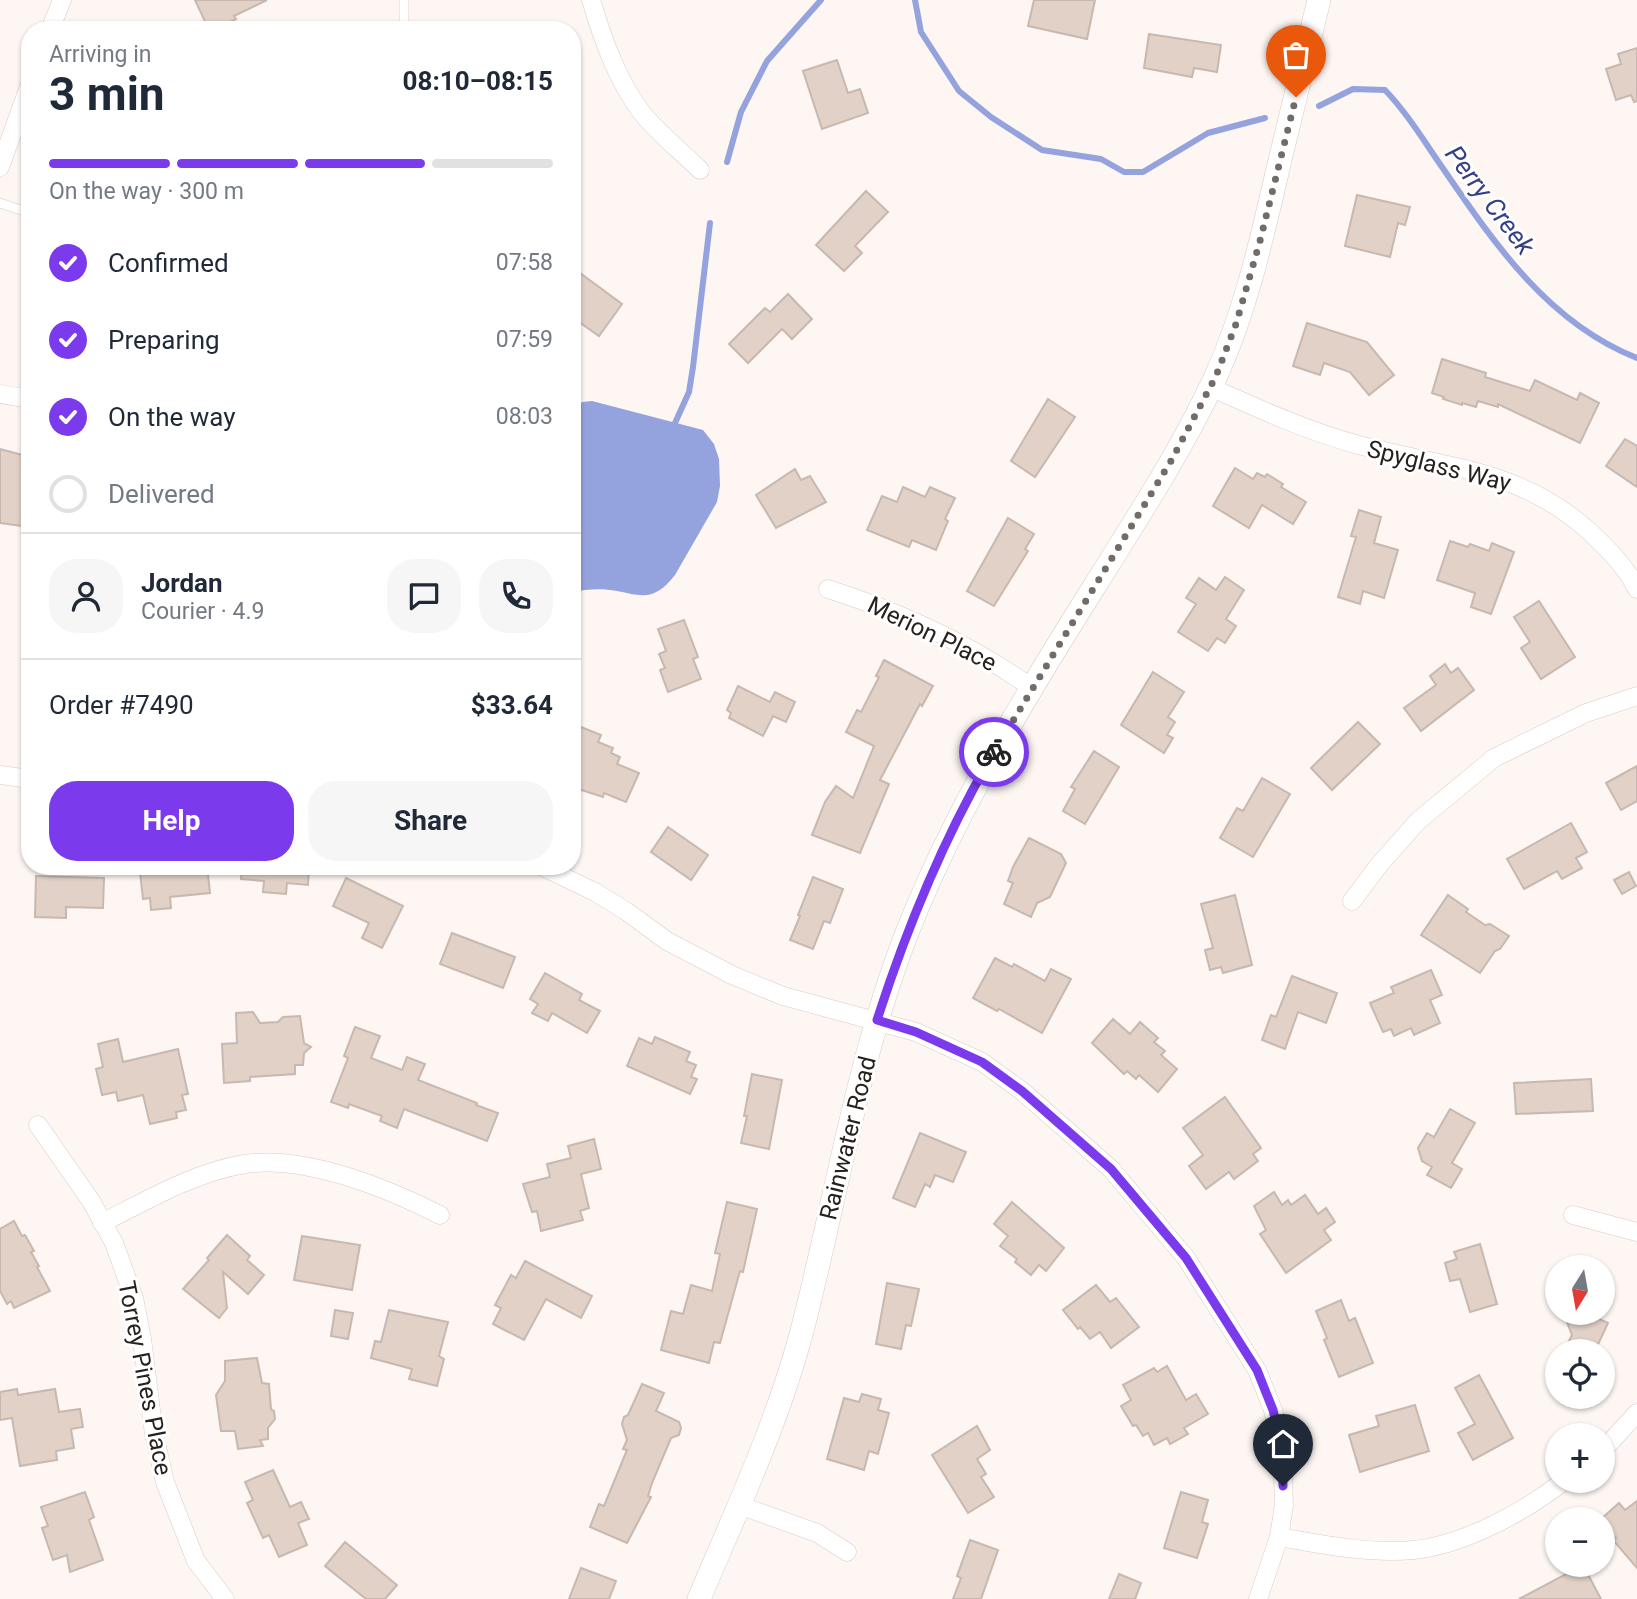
<!DOCTYPE html>
<meta charset="utf-8">
<style>
:root{--surface:#fff;--page:#f6f6f7;--text:#1f2937;--muted:#747a83;--line:#e0e1e3;--accent:#7c3aed}
body{margin:0;font-family:Roboto,sans-serif;background:var(--page);color:var(--text);height:100vh;display:flex;flex-direction:column;font-size:26px;white-space:nowrap}
*{box-sizing:border-box;margin:0}
p{font-size:23px;color:var(--muted)}
.icon{flex:none;width:38px;height:38px;fill:none;stroke:currentColor;stroke-width:2;stroke-linecap:round;stroke-linejoin:round}
.map{position:relative;flex:1;overflow:hidden}
.sheet{position:absolute;left:21px;top:21px;width:560px;height:854px;display:flex;flex-direction:column;background:var(--surface);border-radius:28px;box-shadow:0 2px 5px #0004}
.sheet>*{flex:none}
.needle{width:46px;rotate:191deg}
.fabs{position:absolute;left:1545px;top:1255px;display:grid;gap:14px}
.fabs a{display:grid;place-items:center;width:70px;height:70px;border-radius:50%;background:var(--surface);box-shadow:0 2px 5px #0004;font-size:35px}
.pin{position:absolute;display:grid;place-items:center;width:60px;height:60px;color:#fff;margin:-72px -30px;border-radius:50% 50% 50% 0;rotate:-45deg;box-shadow:0 0 7px #0007}
.pin .icon{rotate:45deg}
.courier{position:absolute;display:grid;place-items:center;width:70px;height:70px;margin:-35px;border:5px solid #7c3aed;border-radius:50%;background:#fff;color:#222;box-shadow:0 2px 9px #0007}
.overview em{font-style:normal;font-weight:700}
.overview div{display:flex;flex-direction:column-reverse}
.overview{display:flex;align-items:center;justify-content:space-between;height:119px;padding:0 28px}
h1{font-size:46px;font-weight:700;line-height:52px}
.bar{display:grid;grid-template-columns:repeat(4,1fr);gap:10px 7px;align-content:center;height:84px;padding:0 28px}
.bar i{height:9px;border-radius:5px;background:var(--line)}
.bar .selected{background:var(--accent)}
.bar p{grid-column:span 4}
.line{display:flex;align-items:center;gap:18px;padding:0 28px;border-top:2px solid var(--line)}
.line div{flex:1}
.round{display:grid;place-items:center;flex:none;width:74px;height:74px;border-radius:28px;background:var(--page)}
ol{padding:0 28px;list-style:none}
li{display:flex;align-items:center;gap:21px;height:77px}
li p{margin-inline-start:auto}
li .icon{padding:7px;border-radius:50%;background:var(--accent);color:#fff;stroke-width:4}
li:last-child{color:var(--muted)}
li i{width:38px;height:38px;border:4px solid var(--line);border-radius:50%}
.primary-button{display:flex;gap:14px;margin-top:auto;padding:14px 28px}
.primary-button a{flex:1;height:80px;border-radius:28px;background:var(--accent);color:#fff;font-size:28px;font-weight:700;line-height:80px;text-align:center}
.primary-button a+a{background:var(--page);color:var(--text)}
.map>svg:first-child{display:block}
.water{fill:#94a2dd}
.lines{fill:none;stroke-linecap:round;stroke-linejoin:round}
.stream{stroke:#94a2dd;stroke-width:6}
.building{fill:#e1d1c7;stroke:#c8b8af;stroke-width:2}
.service-casing{stroke:#dbccc2;stroke-width:10}
.minor-casing{stroke:#dbccc2;stroke-width:19}
.tertiary-casing{stroke:#dbccc2;stroke-width:24}
.service{stroke:#fff;stroke-width:9}
.minor{stroke:#fff;stroke-width:18}
.tertiary{stroke:#fff;stroke-width:23}
.done{stroke:#726c68;stroke-width:7;stroke-dasharray:0 12.6}
.route{stroke:#7c3aed;stroke-width:9}
.labels{text-anchor:middle;dominant-baseline:central;stroke-width:6;stroke-linejoin:round;paint-order:stroke}
.street-label{font-size:24px;fill:#27211d;stroke:#fff}
.water-label{font-size:26px;font-style:italic;fill:#353f85;stroke:#fff}
</style>
<div class="map">
<svg width="1637" height="1599" viewBox="0 0 1637 1599">
<rect width="100%" height="100%" fill="#fdf6f2"/>
<!-- water -->
<path class="water" d="M 592,401 L 703,430 L 714,444 L 719,459 L 720,486 L 717,502 L 675,575 C 655,600 645,597 617,591 C 602,588 587,589 572,592 L 572,412 L 582,402 Z"/>
<g class="lines">
<!-- stream -->
<g class="stream">
<polyline points="915,0 921,32 959,91 991,117 1042,150 1101,159 1124,172 1143,172 1208,133 1265,118"/>
<path d="M 1319,106 L 1353,89 L 1385,90 C 1407,113 1424,141 1442,167 C 1494,243 1548,323 1637,358"/>
<polyline points="727,162 741,112 767,61 821,0"/>
<polyline points="675,423 689,392 693,367 710,223"/>
</g>
</g>
<!-- building -->
<g class="building">
<polygon points="195,0 267,0 234,16 236,19 214,30 209,30"/>
<polygon points="1034,0 1095,0 1087,39 1028,26"/>
<polygon points="1149,34 1221,45 1217,72 1194,68 1192,77 1144,68"/>
<polygon points="1637,48 1637,101 1634,102 1631,95 1616,100 1606,69 1621,64 1618,54"/>
<polygon points="837,60 848,93 860,89 868,113 822,129 803,71"/>
<polygon points="866,191 888,212 855,246 862,253 844,271 816,245"/>
<polygon points="1357,195 1410,207 1405,225 1398,223 1390,257 1345,246"/>
<polygon points="572,267 622,304 599,336 572,317"/>
<polygon points="788,294 812,319 792,339 782,329 748,363 729,344 765,308 770,312"/>
<polygon points="1307,323 1367,342 1394,375 1369,395 1350,372 1324,363 1320,375 1293,366"/>
<polygon points="1442,359 1486,373 1485,377 1530,391 1535,380 1577,400 1580,393 1599,403 1580,443 1498,404 1498,407 1478,401 1476,407 1462,403 1462,405 1443,399 1444,397 1432,393"/>
<polygon points="1048,399 1075,417 1035,477 1011,461"/>
<polygon points="1625,439 1637,446 1637,487 1606,466"/>
<polygon points="0,449 30,457 30,527 0,523"/>
<polygon points="1235,468 1253,479 1257,473 1265,477 1267,474 1283,484 1281,487 1306,502 1293,524 1262,505 1249,528 1213,506"/>
<polygon points="795,469 801,480 810,476 826,502 776,528 756,495"/>
<polygon points="903,487 925,497 930,487 955,498 945,519 948,521 936,550 912,540 909,547 867,530 882,496 897,502"/>
<polygon points="1359,510 1381,517 1374,543 1398,550 1384,598 1363,591 1360,604 1338,597 1356,537 1351,536"/>
<polygon points="1008,518 1034,534 1025,549 1028,551 994,606 967,591"/>
<polygon points="1450,541 1468,547 1470,544 1489,551 1492,543 1514,552 1491,614 1471,607 1475,593 1437,580"/>
<polygon points="1225,577 1244,590 1226,619 1236,626 1225,643 1217,638 1208,651 1178,632 1196,604 1186,598 1199,578 1216,590"/>
<polygon points="1539,601 1575,657 1541,679 1521,648 1530,642 1514,617"/>
<polygon points="684,620 698,657 693,659 701,679 668,692 660,670 665,668 659,654 666,651 658,629"/>
<polygon points="884,660 933,686 922,706 920,704 880,780 889,784 860,853 812,835 825,802 836,786 853,798 874,746 846,732 857,710 861,712 879,677 876,676"/>
<polygon points="1445,664 1451,673 1458,668 1474,690 1421,731 1404,708 1436,685 1430,676"/>
<polygon points="1153,672 1184,692 1168,717 1175,722 1167,735 1173,738 1164,753 1121,725"/>
<polygon points="738,686 770,702 775,692 795,702 786,722 773,716 763,736 729,718 731,713 727,710"/>
<polygon points="1358,722 1380,744 1332,790 1311,768"/>
<polygon points="581,727 601,735 598,742 613,748 611,753 620,757 617,764 639,773 626,802 604,793 603,797 572,787 572,748"/>
<polygon points="1094,751 1119,767 1085,824 1063,811 1075,789 1071,787"/>
<polygon points="1637,766 1637,801 1621,810 1606,783"/>
<polygon points="1262,778 1290,794 1253,857 1220,838 1237,808 1243,811"/>
<polygon points="1571,823 1587,852 1576,858 1582,868 1562,879 1557,871 1524,889 1507,859"/>
<polygon points="668,827 708,855 691,880 651,852"/>
<polygon points="1029,838 1061,854 1066,863 1050,897 1037,903 1031,917 1004,904 1013,883 1008,881 1013,867"/>
<polygon points="190,866 207,866 210,893 170,897 171,908 151,910 150,898 143,899 140,872"/>
<polygon points="242,866 309,866 308,885 287,883 286,894 263,892 264,881 241,879"/>
<polygon points="1629,872 1636,886 1622,894 1614,880"/>
<polygon points="36,876 104,878 103,908 66,907 66,918 35,917"/>
<polygon points="813,877 843,889 830,923 824,921 813,949 790,940 800,916 798,915"/>
<polygon points="346,878 403,906 382,948 362,938 369,923 333,906"/>
<polygon points="1235,895 1252,965 1223,973 1221,967 1210,970 1205,950 1213,948 1201,904"/>
<polygon points="1448,895 1468,909 1466,912 1485,925 1490,924 1509,936 1500,949 1495,951 1480,973 1421,935"/>
<polygon points="452,933 515,957 503,988 440,964"/>
<polygon points="995,958 1012,967 1014,964 1045,981 1051,969 1071,979 1042,1033 999,1009 997,1011 973,998"/>
<polygon points="1431,970 1442,995 1430,1000 1440,1023 1414,1035 1411,1028 1394,1036 1391,1029 1383,1032 1370,1003 1394,993 1391,987"/>
<polygon points="545,973 582,994 579,1000 600,1011 587,1033 552,1013 548,1021 532,1013 538,1004 530,999"/>
<polygon points="1292,976 1337,993 1326,1023 1298,1012 1285,1049 1262,1040 1271,1015 1276,1017"/>
<polygon points="253,1012 260,1023 278,1022 283,1017 300,1016 304,1043 311,1047 304,1053 303,1065 295,1065 295,1074 250,1077 250,1081 224,1083 222,1044 237,1043 236,1013"/>
<polygon points="1113,1019 1130,1034 1140,1022 1158,1038 1154,1042 1165,1051 1161,1055 1177,1069 1158,1092 1139,1075 1136,1079 1127,1071 1124,1074 1092,1043"/>
<polygon points="355,1027 380,1036 371,1058 402,1070 407,1057 425,1064 418,1080 477,1103 476,1105 498,1113 487,1141 404,1109 397,1128 380,1121 382,1116 349,1104 348,1108 331,1102 348,1058 344,1056"/>
<polygon points="655,1037 690,1052 686,1061 696,1065 691,1077 697,1079 690,1094 627,1066 639,1038 652,1044"/>
<polygon points="118,1039 123,1062 178,1049 188,1094 182,1095 186,1110 176,1112 177,1118 150,1124 143,1095 118,1101 116,1092 102,1095 96,1069 103,1067 98,1044"/>
<polygon points="752,1074 782,1080 769,1149 741,1143 747,1116 744,1116"/>
<polygon points="1591,1079 1593,1111 1516,1114 1514,1083"/>
<polygon points="1225,1097 1261,1148 1253,1154 1258,1161 1234,1179 1229,1172 1206,1189 1189,1166 1203,1155 1183,1128"/>
<polygon points="1450,1109 1475,1123 1452,1163 1462,1169 1451,1188 1427,1175 1432,1167 1422,1161 1418,1148 1427,1133 1434,1137"/>
<polygon points="920,1133 966,1152 953,1182 935,1175 930,1187 925,1184 915,1207 893,1198"/>
<polygon points="594,1139 601,1169 581,1174 589,1208 580,1211 583,1220 541,1231 537,1211 532,1212 523,1184 550,1177 547,1164 571,1158 568,1146"/>
<polygon points="1274,1192 1282,1205 1288,1200 1291,1205 1305,1195 1318,1214 1326,1208 1335,1222 1324,1230 1331,1240 1286,1273 1260,1234 1266,1230 1254,1206"/>
<polygon points="727,1202 757,1209 743,1272 740,1271 720,1343 714,1342 709,1363 661,1350 671,1311 683,1314 691,1285 712,1291 720,1254 715,1253"/>
<polygon points="1012,1202 1064,1248 1046,1271 1039,1265 1031,1275 1015,1262 1017,1259 1000,1246 1008,1236 994,1224"/>
<polygon points="14,1221 22,1236 25,1235 34,1251 31,1252 39,1266 37,1267 50,1291 14,1308 11,1301 7,1304 0,1291 0,1229"/>
<polygon points="227,1235 250,1256 247,1260 264,1275 248,1294 223,1272 227,1308 219,1318 183,1289 209,1260 207,1258"/>
<polygon points="302,1236 360,1245 352,1290 294,1280"/>
<polygon points="1480,1244 1497,1304 1470,1312 1460,1279 1450,1281 1445,1263 1457,1259 1454,1252"/>
<polygon points="525,1261 592,1296 581,1318 546,1299 524,1340 493,1324 501,1308 495,1305 511,1275 516,1278"/>
<polygon points="887,1283 919,1289 911,1326 906,1325 901,1349 876,1344"/>
<polygon points="1096,1285 1110,1302 1116,1298 1139,1327 1111,1348 1100,1332 1090,1339 1080,1327 1078,1329 1063,1310"/>
<polygon points="1341,1300 1349,1321 1355,1318 1373,1363 1339,1377 1324,1340 1327,1338 1316,1311"/>
<polygon points="335,1310 353,1313 348,1339 331,1336"/>
<polygon points="389,1310 448,1322 439,1356 444,1359 437,1386 409,1379 412,1369 371,1358 375,1341 381,1342"/>
<polygon points="1563,1312 1598,1312 1595,1317 1608,1323 1595,1351 1564,1351 1572,1335"/>
<polygon points="257,1358 262,1383 269,1384 271,1409 274,1411 275,1419 268,1428 268,1439 260,1440 263,1446 238,1449 235,1431 221,1431 216,1395 225,1381 225,1361"/>
<polygon points="1167,1366 1186,1400 1196,1394 1208,1414 1184,1428 1188,1434 1170,1444 1167,1438 1154,1445 1148,1433 1143,1436 1136,1425 1133,1426 1121,1406 1131,1400 1123,1385 1154,1368 1157,1372"/>
<polygon points="1479,1375 1513,1438 1473,1460 1458,1433 1475,1424 1455,1388"/>
<polygon points="642,1384 664,1393 656,1411 679,1422 681,1428 679,1435 671,1438 652,1483 648,1496 651,1497 627,1543 590,1527 599,1504 604,1506 627,1450 623,1449 627,1440 622,1424 624,1417 628,1415"/>
<polygon points="17,1389 18,1395 55,1389 59,1412 80,1409 83,1427 71,1429 74,1448 56,1451 57,1460 20,1466 12,1418 0,1420 0,1392"/>
<polygon points="862,1394 881,1399 878,1410 889,1413 878,1454 869,1451 864,1470 827,1459 844,1398 859,1402"/>
<polygon points="1415,1405 1429,1451 1360,1472 1349,1435 1379,1426 1376,1416"/>
<polygon points="977,1426 990,1450 977,1459 986,1474 981,1477 994,1497 968,1513 932,1455"/>
<polygon points="273,1470 290,1507 301,1502 309,1519 298,1523 307,1545 279,1557 269,1535 263,1538 247,1503 253,1500 245,1482"/>
<polygon points="85,1492 94,1517 89,1520 103,1560 70,1572 67,1555 53,1560 42,1528 48,1526 41,1507"/>
<polygon points="1181,1492 1208,1500 1202,1522 1208,1524 1197,1558 1164,1548"/>
<polygon points="1637,1501 1637,1568 1613,1540 1616,1538 1603,1524 1603,1519 1601,1519 1619,1503 1625,1510"/>
<polygon points="970,1540 998,1550 981,1599 953,1599 961,1578 957,1576"/>
<polygon points="345,1542 397,1585 385,1599 366,1599 325,1566"/>
<polygon points="1583,1565 1601,1599 1519,1599"/>
<polygon points="581,1568 616,1581 609,1599 569,1599"/>
<polygon points="1119,1574 1141,1583 1135,1599 1109,1599"/>
</g>
<g class="lines">
<defs>
<g id="service">
<polyline points="404,21 404,0"/>
<polyline points="0,203 30,213"/>
</g>
<g id="minor">
<path d="M 591,0 C 603,40 617,80 642,113 C 659,134 681,151 700,170"/>
<polyline points="50,30 62,0"/>
<polyline points="0,167 30,84"/>
<path d="M 1210,387 C 1259,409 1307,431 1359,445 C 1444,468 1520,468 1590,532 C 1608,549 1626,567 1637,589"/>
<polyline points="0,394 30,399"/>
<path d="M 828,589 C 900,612 970,644 1032,688"/>
<polyline points="0,775 30,779"/>
<polyline points="541,866 595,892 626,911 667,941 732,975 783,996 916,1032 982,1062 1022,1091 1111,1169 1186,1258 1257,1370 1273,1410 1282,1446 1284,1505 1279,1537 1258,1599"/>
<polyline points="1352,901 1379,865 1418,821 1494,758 1586,713 1637,696"/>
<polyline points="38,1125 91,1201 114,1243 134,1298 142,1339 154,1434 165,1482 196,1561 225,1599"/>
<polyline points="1573,1215 1637,1232"/>
<path d="M 102,1223 C 147,1200 195,1172 245,1164 C 306,1155 387,1188 440,1215"/>
<polyline points="1603,1450 1637,1413"/>
<polyline points="739,1505 817,1533 847,1552"/>
<path d="M 1279,1537 C 1324,1545 1369,1554 1414,1550 C 1464,1545 1526,1511 1565,1480"/>
</g>
<path id="tertiary" d="M 699,1599 C 737,1509 780,1418 804,1323 C 839,1186 860,1044 915,913 C 963,798 1028,692 1094,587 C 1137,518 1182,450 1216,376 C 1247,308 1263,233 1280,160 C 1293,107 1306,53 1319,0"/>
</defs>
<!-- service casing -->
<use href="#service" class="service-casing"/>
<!-- minor casing -->
<use href="#minor" class="minor-casing"/>
<!-- tertiary casing -->
<use href="#tertiary" class="tertiary-casing"/>
<!-- service -->
<use href="#service" class="service"/>
<!-- minor -->
<use href="#minor" class="minor"/>
<!-- tertiary -->
<use href="#tertiary" class="tertiary"/>
</g>
<g class="lines">
<!-- done -->
<polyline class="done" points="994,752 1171,461 1216,376 1236,324 1260,241 1296,97"/>
<!-- route -->
<path class="route" d="M 994,752 C 944,837 907,927 877,1020 L 916,1032 L 982,1062 L 1022,1091 L 1111,1169 L 1186,1258 L 1257,1370 L 1273,1410 L 1282,1446 L 1283,1486"/>
</g>
<g class="labels">
<!-- street labels -->
<g class="street-label">
<text transform="translate(1439 466) rotate(14)">Spyglass Way</text>
<text transform="translate(932 634) rotate(26)">Merion Place</text>
<text transform="translate(848 1138) rotate(-76)">Rainwater Road</text>
<text transform="translate(145 1378) rotate(79)">Torrey Pines Place</text>
</g>
<!-- water labels -->
<g class="water-label">
<text transform="translate(1490 200) rotate(53)">Perry Creek</text>
</g>
</g>
</svg>
<div class="fabs">
<a><svg class="needle" viewBox="-14 -14 28 28"><path d="M0-13l5 13h-10z" fill="#e53935"/><path d="M0 13l5-13h-10z" fill="#747a83"/></svg></a>
<a><svg class="icon" aria-label="locate" viewBox="0 0 24 24"><circle cx="12" cy="12" r="6"/><path d="M12 2v4M12 18v4M2 12h4M18 12h4"/></svg></a>
<a>+</a>
<a>−</a>
</div>
<div class="pin" style="left:1296px;top:97px;background:#ea580c"><svg class="icon" aria-label="bag" viewBox="0 0 24 24"><path d="M5 8h14l-1 12H6zM9 8a3 3 0 0 1 6 0"/></svg></div>
<div class="pin" style="left:1283px;top:1486px;background:#1f2937"><svg class="icon" aria-label="home" viewBox="0 0 24 24"><path d="M3 11l9-7 9 7M6 9v11h12V9"/></svg></div>
<div class="courier" style="left:994px;top:752px"><svg class="icon" aria-label="bike" viewBox="0 0 24 24"><circle cx="6" cy="16" r="4"/><circle cx="18" cy="16" r="4"/><path d="M6 16l4-8h5l3 8M10 8l3 8H6M13 5h3"/></svg></div>
<section class="sheet">
<div class="overview"><div><h1>3 min</h1><p>Arriving in</p></div><em>08:10–08:15</em></div>
<div class="bar"><i class="selected"></i><i class="selected"></i><i class="selected"></i><i></i><p>On the way · 300 m</p></div>
<ol>
<li><svg class="icon" aria-label="check" viewBox="0 0 24 24"><path d="M5 12l5 5 9-10"/></svg>Confirmed<p>07:58</p></li>
<li><svg class="icon" aria-label="check" viewBox="0 0 24 24"><path d="M5 12l5 5 9-10"/></svg>Preparing<p>07:59</p></li>
<li><svg class="icon" aria-label="check" viewBox="0 0 24 24"><path d="M5 12l5 5 9-10"/></svg>On the way<p>08:03</p></li>
<li><i></i>Delivered</li>
</ol>
<div class="line" style="height:126px"><a class="round"><svg class="icon" aria-label="person" viewBox="0 0 24 24"><circle cx="12" cy="8" r="4"/><path d="M4 21q1-7 8-7t8 7"/></svg></a><div><b>Jordan</b><p>Courier · 4.9</p></div><a class="round"><svg class="icon" aria-label="chat" viewBox="0 0 24 24"><path d="M4 5h16v11H9l-5 4z"/></svg></a><a class="round"><svg class="icon" aria-label="phone" viewBox="0 0 24 24"><path d="M5 4h4l2 5-3 2q2 4 5 5l2-3 5 2v4C11 20 4 13 5 4z"/></svg></a></div>
<div class="line" style="height:91px"><div>Order #7490</div><b>$33.64</b></div>
<div class="primary-button"><a>Help</a><a>Share</a></div>
</section>
</div>
